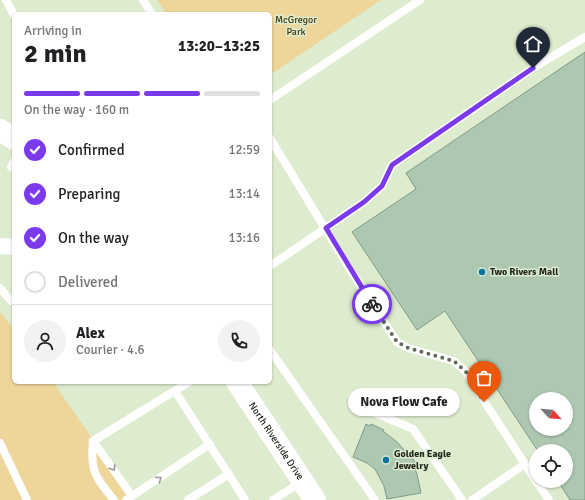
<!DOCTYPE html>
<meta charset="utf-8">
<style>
:root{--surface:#fff;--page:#f2f2f2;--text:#202124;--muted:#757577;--line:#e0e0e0;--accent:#7c3aed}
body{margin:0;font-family:Signika,sans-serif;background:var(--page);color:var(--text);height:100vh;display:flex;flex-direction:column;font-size:15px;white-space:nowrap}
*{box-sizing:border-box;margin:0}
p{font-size:13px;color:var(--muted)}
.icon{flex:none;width:22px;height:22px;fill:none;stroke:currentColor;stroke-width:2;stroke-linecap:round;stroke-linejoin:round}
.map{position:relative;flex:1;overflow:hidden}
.drawer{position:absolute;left:12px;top:12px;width:260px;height:372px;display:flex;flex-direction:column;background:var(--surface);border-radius:6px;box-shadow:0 1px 3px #0004}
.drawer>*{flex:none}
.needle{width:26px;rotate:116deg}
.fabs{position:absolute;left:529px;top:392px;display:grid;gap:8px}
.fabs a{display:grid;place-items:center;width:44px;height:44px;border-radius:50%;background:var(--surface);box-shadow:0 1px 3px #0004;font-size:20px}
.pin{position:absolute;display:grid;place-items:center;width:34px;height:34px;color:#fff;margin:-41px -17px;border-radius:50% 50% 50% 0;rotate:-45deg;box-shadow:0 0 4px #0007}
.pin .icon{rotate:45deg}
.courier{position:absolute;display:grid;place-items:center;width:40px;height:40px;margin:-20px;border:3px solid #7c3aed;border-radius:50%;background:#fff;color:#222;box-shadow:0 1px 5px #0007}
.bubble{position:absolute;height:28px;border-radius:14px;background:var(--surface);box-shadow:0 1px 3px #0004;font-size:13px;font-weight:700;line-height:28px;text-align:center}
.head em{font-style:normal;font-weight:700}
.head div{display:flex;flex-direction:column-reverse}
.head{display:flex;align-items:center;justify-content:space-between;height:68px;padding:0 12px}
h1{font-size:26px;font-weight:700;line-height:30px}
.bar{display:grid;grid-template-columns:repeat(4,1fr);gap:6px 4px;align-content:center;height:48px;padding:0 12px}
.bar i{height:5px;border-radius:3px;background:var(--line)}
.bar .active{background:var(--accent)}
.bar p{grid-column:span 4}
.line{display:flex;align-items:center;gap:10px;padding:0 12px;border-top:1px solid var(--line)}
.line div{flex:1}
.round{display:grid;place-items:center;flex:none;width:42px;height:42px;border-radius:21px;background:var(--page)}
ol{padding:0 12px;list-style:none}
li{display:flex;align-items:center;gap:12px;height:44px}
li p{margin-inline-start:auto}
li .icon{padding:4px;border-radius:50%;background:var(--accent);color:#fff;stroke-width:4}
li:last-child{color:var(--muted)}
li i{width:22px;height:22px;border:2px solid var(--line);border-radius:50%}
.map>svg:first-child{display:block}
.green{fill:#eed69b}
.building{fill:#adc7b1;stroke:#819b86;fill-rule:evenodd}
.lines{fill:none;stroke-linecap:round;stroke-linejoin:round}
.service{stroke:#fff;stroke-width:8}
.minor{stroke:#fff;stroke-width:16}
.trunk{stroke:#fff;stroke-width:22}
.oneway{stroke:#9c9e99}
.done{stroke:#636c5b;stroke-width:4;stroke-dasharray:0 7.2}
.route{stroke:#7c3aed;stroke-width:5}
.poi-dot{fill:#00749e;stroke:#ddeccf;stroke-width:1.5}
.labels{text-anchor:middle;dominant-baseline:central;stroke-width:3;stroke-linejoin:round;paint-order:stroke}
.park-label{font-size:10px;fill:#41330a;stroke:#ddeccf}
.poi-label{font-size:10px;font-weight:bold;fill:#22271c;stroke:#ddeccf;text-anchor:start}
.street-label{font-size:10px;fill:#22271c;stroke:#ddeccf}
</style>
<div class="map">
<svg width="585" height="500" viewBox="0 0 585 500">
<rect width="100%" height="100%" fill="#ddeccf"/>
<!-- green -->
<g class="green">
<polygon points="157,0 381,0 270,75 270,14 166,14"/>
<polygon points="0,312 14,329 14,382 53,382 135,500 0,500"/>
</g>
<!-- building -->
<g class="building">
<path d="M 585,52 L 585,500 L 570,500 L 558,481 L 566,481 L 566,451 L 538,451 L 445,311 L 417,330 L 352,232 L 416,189 L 406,173 ZM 536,399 L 566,399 L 566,429 L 536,429 Z"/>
<polygon points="366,424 370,426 371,424 384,430 383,431 397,442 406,452 408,451 415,462 413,464 417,474 421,493 387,499 384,486 375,469 367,463 353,457"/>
</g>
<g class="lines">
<!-- service -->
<g class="service">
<polyline points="6,0 14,15"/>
<polyline points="143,0 152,14"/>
<polyline points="270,100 420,0"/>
<polyline points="270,138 349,268 397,342 408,348 454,361 466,372 484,401 536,481"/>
<polyline points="11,167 14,161"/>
<polyline points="270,266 364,202 382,186 392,165 533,68 585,37"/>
<polyline points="0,288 11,301"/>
<polyline points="270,350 375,500"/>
<polyline points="175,391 245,500"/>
<polyline points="361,407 413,429 462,500"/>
<polyline points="93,441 189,382"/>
<polyline points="93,441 132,496"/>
<path d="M 93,441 C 90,471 95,477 114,500"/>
<polyline points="0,443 27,500"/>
<polyline points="536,481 549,500"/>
<polyline points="126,500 210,444"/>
<polyline points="188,500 229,474"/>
<polyline points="273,500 301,482"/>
<polyline points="472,500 525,464"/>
</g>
<!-- minor -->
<polyline class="minor" points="0,246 14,247"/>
<!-- trunk -->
<g class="trunk">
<polyline points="0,130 14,139"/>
<path id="s1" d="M 237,382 L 315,500"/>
</g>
</g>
<!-- one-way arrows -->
<defs><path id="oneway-chevron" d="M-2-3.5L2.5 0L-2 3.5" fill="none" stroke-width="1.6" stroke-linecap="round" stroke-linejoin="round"/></defs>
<g class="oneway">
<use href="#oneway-chevron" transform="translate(113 468) rotate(55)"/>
<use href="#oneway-chevron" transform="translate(159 479) rotate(-34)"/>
</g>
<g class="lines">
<!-- done -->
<polyline class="done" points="372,304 397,342 408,348 454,361 466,372 484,402"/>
<!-- route -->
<polyline class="route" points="372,304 326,228 364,202 382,186 392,165 533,68"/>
</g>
<!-- markers -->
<g class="poi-dot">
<circle cx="482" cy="272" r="4"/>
<circle cx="386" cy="460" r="4"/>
</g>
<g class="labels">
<!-- park labels -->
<g class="park-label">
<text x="296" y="20">McGregor<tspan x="296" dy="12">Park</tspan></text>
</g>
<!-- poi labels -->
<g class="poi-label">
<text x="490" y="272">Two Rivers Mall</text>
<text x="394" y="454">Golden Eagle<tspan x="394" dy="12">Jewelry</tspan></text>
</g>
<!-- street labels -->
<g class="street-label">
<text stroke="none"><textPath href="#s1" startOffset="71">North Riverside Drive</textPath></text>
</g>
</g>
</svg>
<div class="fabs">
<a><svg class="needle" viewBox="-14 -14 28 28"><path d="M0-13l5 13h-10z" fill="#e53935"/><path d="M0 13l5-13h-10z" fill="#757577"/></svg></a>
<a><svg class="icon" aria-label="locate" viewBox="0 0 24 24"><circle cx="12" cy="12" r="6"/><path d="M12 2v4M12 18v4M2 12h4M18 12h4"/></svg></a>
</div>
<div class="pin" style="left:484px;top:402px;background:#ea580c"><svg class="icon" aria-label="bag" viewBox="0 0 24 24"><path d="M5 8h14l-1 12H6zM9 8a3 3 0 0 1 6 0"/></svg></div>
<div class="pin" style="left:533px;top:68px;background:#1f2937"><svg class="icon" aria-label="home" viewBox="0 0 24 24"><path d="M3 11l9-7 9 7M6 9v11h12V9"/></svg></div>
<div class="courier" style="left:372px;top:304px"><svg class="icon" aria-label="bike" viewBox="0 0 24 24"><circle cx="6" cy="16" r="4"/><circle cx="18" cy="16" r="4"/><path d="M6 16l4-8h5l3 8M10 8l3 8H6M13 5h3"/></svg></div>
<div class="bubble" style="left:348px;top:388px;width:112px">Nova Flow Cafe</div>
<section class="drawer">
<div class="head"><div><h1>2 min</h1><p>Arriving in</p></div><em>13:20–13:25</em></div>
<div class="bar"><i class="active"></i><i class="active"></i><i class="active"></i><i></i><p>On the way · 160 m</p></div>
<ol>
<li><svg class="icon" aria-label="check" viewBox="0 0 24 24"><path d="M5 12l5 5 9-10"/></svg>Confirmed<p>12:59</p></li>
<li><svg class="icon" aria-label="check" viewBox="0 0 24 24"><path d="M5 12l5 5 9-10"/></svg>Preparing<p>13:14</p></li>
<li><svg class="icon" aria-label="check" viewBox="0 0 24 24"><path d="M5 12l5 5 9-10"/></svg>On the way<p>13:16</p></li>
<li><i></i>Delivered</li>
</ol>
<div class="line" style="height:72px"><a class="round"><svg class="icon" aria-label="person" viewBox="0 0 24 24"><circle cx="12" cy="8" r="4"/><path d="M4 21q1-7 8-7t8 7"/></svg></a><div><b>Alex</b><p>Courier · 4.6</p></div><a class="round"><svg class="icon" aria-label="phone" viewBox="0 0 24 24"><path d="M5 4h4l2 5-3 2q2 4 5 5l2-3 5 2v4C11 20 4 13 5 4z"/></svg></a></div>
</section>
</div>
